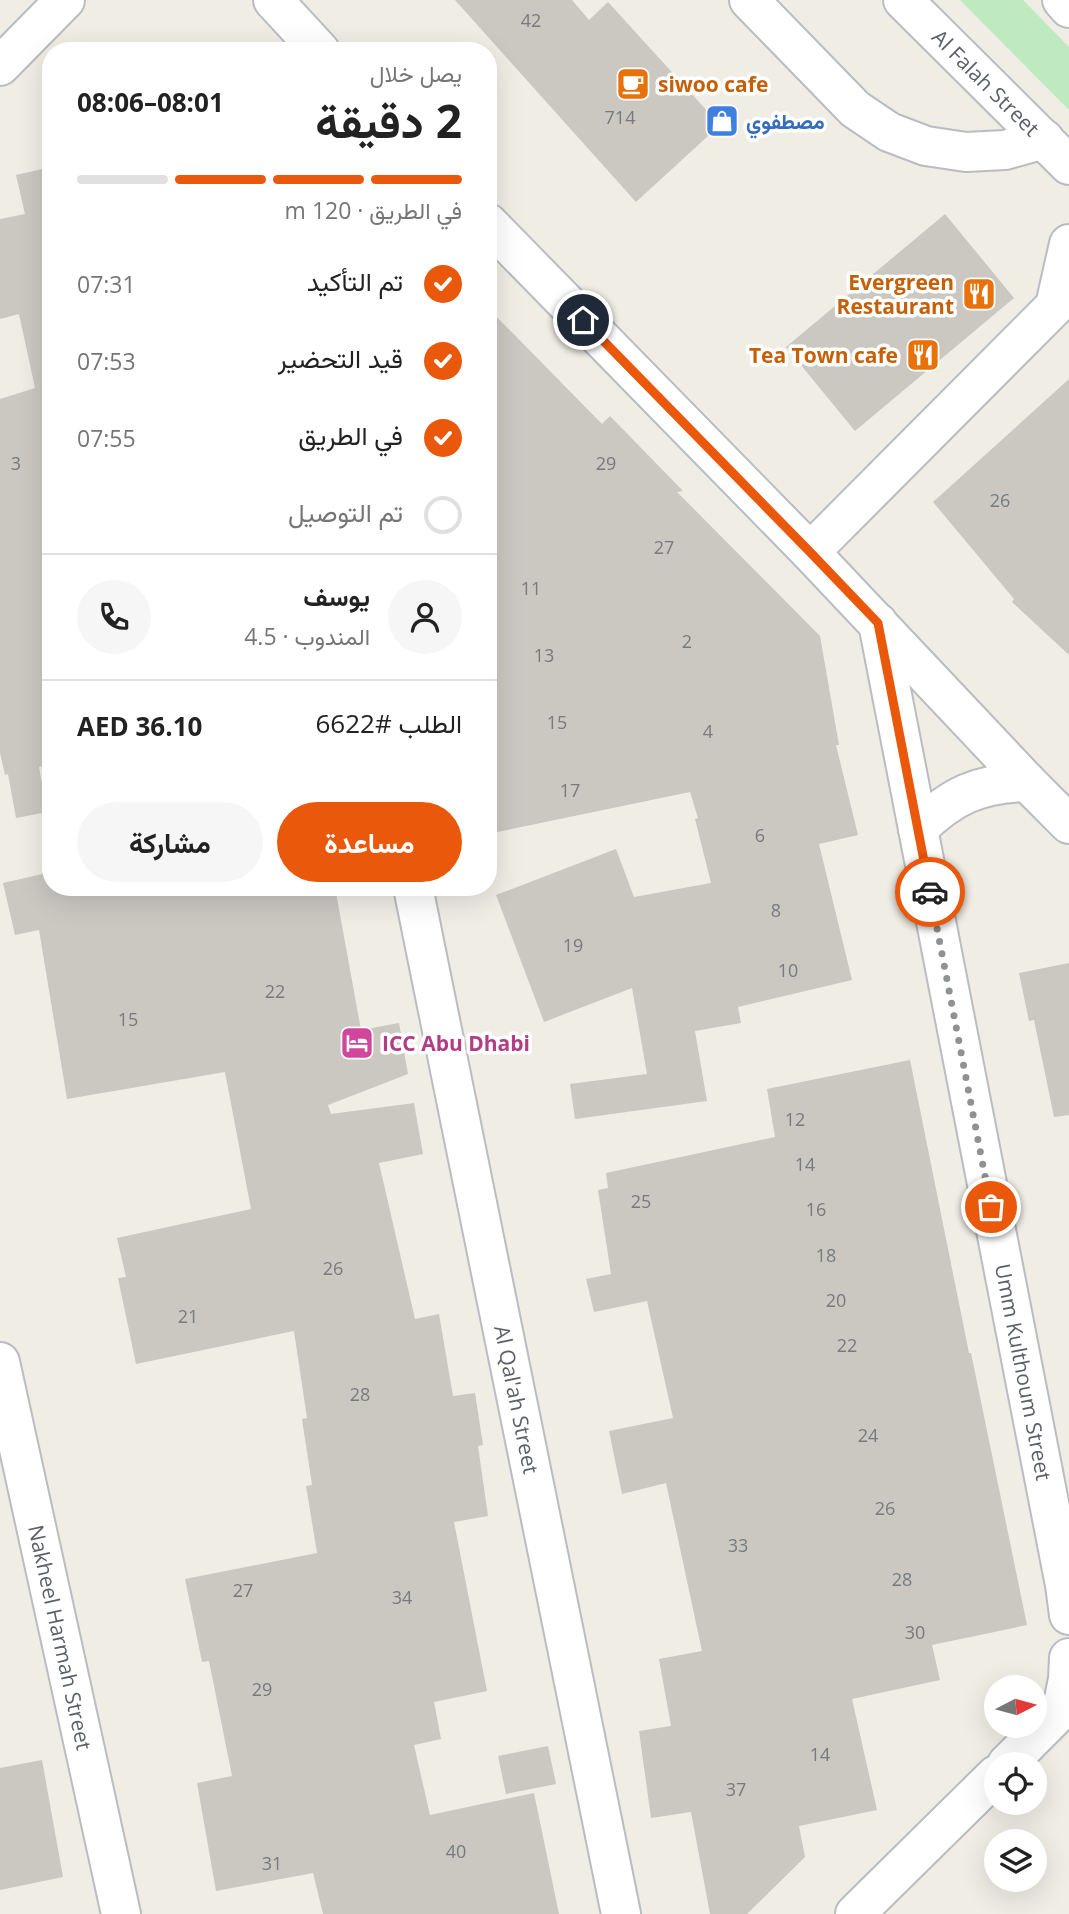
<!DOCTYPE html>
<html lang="ar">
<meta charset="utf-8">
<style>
:root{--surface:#fff;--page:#f6f6f6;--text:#222;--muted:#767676;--line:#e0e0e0;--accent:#ea580c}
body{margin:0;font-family:"Open Sans",Vazirmatn,sans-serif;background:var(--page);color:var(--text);direction:rtl;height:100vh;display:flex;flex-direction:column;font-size:26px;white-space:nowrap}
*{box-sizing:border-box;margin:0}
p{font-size:23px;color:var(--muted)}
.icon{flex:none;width:38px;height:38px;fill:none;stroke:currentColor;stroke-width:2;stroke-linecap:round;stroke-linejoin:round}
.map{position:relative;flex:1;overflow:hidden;direction:ltr}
.details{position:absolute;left:42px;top:42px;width:455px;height:854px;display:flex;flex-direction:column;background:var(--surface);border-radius:28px;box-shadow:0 7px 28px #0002;direction:rtl}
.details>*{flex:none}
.needle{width:46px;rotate:84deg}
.tools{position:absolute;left:984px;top:1675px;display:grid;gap:14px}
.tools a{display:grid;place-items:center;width:63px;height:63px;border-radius:50%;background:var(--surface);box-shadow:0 7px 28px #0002;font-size:35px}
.pin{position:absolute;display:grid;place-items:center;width:60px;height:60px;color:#fff;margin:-30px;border:4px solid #fff;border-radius:50%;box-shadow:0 2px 7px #0007}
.courier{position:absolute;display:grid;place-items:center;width:70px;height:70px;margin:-35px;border:5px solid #ea580c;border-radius:50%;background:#fff;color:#222;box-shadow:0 2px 9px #0007}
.overview em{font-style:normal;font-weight:700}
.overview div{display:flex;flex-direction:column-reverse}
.overview{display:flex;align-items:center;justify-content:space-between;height:119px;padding:0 35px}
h1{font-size:46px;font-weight:700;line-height:52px}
.bar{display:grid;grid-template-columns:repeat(4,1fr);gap:10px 7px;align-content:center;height:84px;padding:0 35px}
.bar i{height:9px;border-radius:5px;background:var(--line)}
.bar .active{background:var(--accent)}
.bar p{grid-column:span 4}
.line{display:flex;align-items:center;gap:18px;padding:0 35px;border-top:2px solid var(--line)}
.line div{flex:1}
.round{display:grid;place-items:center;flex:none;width:74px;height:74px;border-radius:37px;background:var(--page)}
ol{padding:0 35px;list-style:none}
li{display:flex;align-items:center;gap:21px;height:77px}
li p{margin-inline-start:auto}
li .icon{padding:7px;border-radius:50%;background:var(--accent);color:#fff;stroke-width:4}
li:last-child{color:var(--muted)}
li i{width:38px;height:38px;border:4px solid var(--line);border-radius:50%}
.primary-button{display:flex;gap:14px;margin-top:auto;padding:14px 35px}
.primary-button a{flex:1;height:80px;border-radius:42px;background:var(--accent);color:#fff;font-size:28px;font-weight:700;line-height:80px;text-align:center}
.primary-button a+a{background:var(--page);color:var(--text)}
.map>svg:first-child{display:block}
.green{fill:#bfe9bf}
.building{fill:#cac8c1}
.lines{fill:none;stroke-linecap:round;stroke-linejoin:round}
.minor-casing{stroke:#b9bcc1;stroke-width:42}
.secondary-casing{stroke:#b9bdc3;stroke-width:42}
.minor{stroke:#fff;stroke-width:38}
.secondary{stroke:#fff;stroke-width:38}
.done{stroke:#8f9192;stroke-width:7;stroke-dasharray:0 12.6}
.route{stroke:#ea580c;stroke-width:9}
.labels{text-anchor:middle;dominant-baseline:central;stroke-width:7;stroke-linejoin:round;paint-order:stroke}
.number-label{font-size:18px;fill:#787a7d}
.street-label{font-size:21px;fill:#5c6066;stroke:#fff}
.food-label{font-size:21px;font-weight:bold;fill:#c56008;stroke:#fff;text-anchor:end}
.shop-label{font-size:21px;font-weight:bold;fill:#366cbe;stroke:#fff;text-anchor:start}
.hotel-label{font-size:21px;font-weight:bold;fill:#b23c85;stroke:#fff;text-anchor:start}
</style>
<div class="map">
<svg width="1069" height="1914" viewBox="0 0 1069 1914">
<rect width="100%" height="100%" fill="#efede4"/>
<!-- green -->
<polygon class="green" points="960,0 1023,0 1069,47 1069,110"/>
<!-- building -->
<g class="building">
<polygon points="455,0 572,0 589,20 608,2 720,125 636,202"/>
<polygon points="51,167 51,764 39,767 47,812 16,818 8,774 5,775 0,753 0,399 35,388 19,314 0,319 0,219 25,214 16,175"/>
<polygon points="945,214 1014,298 855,431 786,347"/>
<polygon points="488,308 602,424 610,416 683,491 677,492 820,636 839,745 836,745 858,835 819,844 852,980 738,1007 741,1023 695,1031 707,1101 575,1119 570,1084 647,1074 632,988 544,1022 496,895 616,849 634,897 711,883 695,819 698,818 690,792 488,834"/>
<polygon points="1069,379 1069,655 1012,602 1014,599 933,502"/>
<polygon points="51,872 51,887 335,887 361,1030 399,1023 408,1074 328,1105 331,1114 414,1103 423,1154 379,1163 415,1319 439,1314 453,1396 475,1393 483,1445 478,1446 488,1516 454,1522 487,1691 434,1702 441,1739 414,1745 430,1815 534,1793 559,1914 323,1914 313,1873 216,1891 197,1783 232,1776 209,1661 202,1662 185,1579 317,1553 306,1486 312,1485 302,1419 307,1418 294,1331 136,1364 118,1278 126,1277 117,1238 251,1209 225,1072 67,1099 39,930 15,935 3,883"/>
<polygon points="1069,963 1069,1115 1054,1117 1034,1020 1029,1021 1019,973"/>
<polygon points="910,1060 969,1353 971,1353 1027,1625 932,1645 940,1680 852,1699 877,1810 799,1826 805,1857 747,1914 710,1914 691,1812 651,1818 639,1731 671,1726 659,1659 702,1651 666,1483 622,1494 609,1431 673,1418 647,1301 594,1312 586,1279 611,1274 598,1190 608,1188 606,1173 775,1137 767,1089"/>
<polygon points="548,1746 556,1784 506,1794 498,1756"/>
<polygon points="42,1760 63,1877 0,1890 0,1768"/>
</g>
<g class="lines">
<defs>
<g id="minor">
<polyline points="273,0 320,51"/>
<polyline points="749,0 855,109 889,132 926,146 966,152 1005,150 1044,139"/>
<polyline points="0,66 65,0"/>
<polyline points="488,223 810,552 1027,782 1069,824"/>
<polyline points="810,552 1055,306 1069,244"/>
<path id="s1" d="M 878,623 L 1065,1585 L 1069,1615"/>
<path d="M 918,829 C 951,796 979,783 1027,782"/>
<path id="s2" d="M 413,887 L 621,1914"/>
<path id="s3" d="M 0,1362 L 121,1914"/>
<polyline points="1062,1709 1068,1679 1069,1658"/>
<polyline points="1007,1764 1069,1702"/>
<polyline points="855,1914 996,1775"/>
</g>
<g id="secondary">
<path id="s4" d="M 903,0 L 1069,165"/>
<polyline points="1062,0 1069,8"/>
</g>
</defs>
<!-- minor casing -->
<use href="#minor" class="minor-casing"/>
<!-- secondary casing -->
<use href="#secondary" class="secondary-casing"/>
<!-- minor -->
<use href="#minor" class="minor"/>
<!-- secondary -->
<use href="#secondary" class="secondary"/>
</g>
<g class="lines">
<!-- done -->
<polyline class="done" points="930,892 991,1207"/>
<!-- route -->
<polyline class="route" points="583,320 810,552 878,623 930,892"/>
</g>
<!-- icons -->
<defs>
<symbol id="cafe-square" viewBox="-11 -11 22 22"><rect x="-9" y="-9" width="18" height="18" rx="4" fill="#e8710a" stroke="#fff"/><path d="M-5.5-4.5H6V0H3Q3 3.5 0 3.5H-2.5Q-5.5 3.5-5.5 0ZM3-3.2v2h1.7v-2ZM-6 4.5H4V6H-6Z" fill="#fff"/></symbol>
<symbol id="shop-square" viewBox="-11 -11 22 22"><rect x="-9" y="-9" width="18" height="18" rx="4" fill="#3f7fe0" stroke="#fff"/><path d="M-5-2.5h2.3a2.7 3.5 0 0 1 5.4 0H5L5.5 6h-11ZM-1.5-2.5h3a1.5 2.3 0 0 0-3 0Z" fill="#fff"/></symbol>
<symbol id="restaurant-square" viewBox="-11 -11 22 22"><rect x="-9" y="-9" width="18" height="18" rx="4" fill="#e8710a" stroke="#fff"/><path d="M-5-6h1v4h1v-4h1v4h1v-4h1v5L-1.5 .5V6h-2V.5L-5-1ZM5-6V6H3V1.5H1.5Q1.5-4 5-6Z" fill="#fff"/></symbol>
<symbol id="hotel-square" viewBox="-11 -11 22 22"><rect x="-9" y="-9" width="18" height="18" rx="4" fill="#d1479c" stroke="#fff"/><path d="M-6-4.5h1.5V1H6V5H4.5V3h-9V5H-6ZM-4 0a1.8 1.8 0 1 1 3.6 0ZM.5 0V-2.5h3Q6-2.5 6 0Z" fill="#fff"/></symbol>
</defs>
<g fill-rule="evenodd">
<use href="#cafe-square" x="614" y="65" width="38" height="38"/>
<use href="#shop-square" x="703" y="102" width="38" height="38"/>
<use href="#restaurant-square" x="960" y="275" width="38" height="38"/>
<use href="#restaurant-square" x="904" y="336" width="38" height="38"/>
<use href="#hotel-square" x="338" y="1024" width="38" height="38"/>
</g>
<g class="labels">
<!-- number labels -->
<g class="number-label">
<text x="531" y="20">42</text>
<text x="620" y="117">714</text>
<text x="16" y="463">3</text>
<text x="606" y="463">29</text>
<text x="1000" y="500">26</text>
<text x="664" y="547">27</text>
<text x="531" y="588">11</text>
<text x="687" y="641">2</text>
<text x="544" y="655">13</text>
<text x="557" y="722">15</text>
<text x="708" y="731">4</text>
<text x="570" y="790">17</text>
<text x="760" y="835">6</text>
<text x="776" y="910">8</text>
<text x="573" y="945">19</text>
<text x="788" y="970">10</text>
<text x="275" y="991">22</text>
<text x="128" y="1019">15</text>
<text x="795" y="1119">12</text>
<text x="805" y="1164">14</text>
<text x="641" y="1201">25</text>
<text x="816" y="1209">16</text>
<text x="826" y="1255">18</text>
<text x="333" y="1268">26</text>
<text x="836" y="1300">20</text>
<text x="188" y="1316">21</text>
<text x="847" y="1345">22</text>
<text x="360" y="1394">28</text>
<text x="868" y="1435">24</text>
<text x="885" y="1508">26</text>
<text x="738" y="1545">33</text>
<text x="902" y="1579">28</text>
<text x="243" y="1590">27</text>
<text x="402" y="1597">34</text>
<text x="915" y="1632">30</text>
<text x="262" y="1689">29</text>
<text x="820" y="1754">14</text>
<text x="736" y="1789">37</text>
<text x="456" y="1851">40</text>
<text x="272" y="1863">31</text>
</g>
<!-- street labels -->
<g class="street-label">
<text stroke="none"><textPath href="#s4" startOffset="117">Al Falah Street</textPath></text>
<text stroke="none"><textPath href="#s1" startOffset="763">Umm Kulthoum Street</textPath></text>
<text stroke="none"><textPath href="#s2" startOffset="523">Al Qal'ah Street</textPath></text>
<text stroke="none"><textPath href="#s3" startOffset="282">Nakheel Harmah Street</textPath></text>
</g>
<!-- food labels -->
<g class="food-label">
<text x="658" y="84" text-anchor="start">siwoo cafe</text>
<text x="954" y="282">Evergreen<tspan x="954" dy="24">Restaurant</tspan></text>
<text x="898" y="355">Tea Town cafe</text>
</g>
<!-- shop labels -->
<g class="shop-label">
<text x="746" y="121">مصطفوي</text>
</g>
<!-- hotel labels -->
<g class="hotel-label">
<text x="382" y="1043">ICC Abu Dhabi</text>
</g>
</g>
</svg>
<div class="tools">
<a><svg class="needle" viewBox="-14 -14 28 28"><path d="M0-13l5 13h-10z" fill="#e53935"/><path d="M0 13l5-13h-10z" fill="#767676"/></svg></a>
<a><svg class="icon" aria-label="locate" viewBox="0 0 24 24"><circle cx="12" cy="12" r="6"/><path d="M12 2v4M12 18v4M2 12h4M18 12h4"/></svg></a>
<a><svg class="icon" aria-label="layers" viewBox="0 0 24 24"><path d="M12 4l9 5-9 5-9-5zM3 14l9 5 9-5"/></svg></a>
</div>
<div class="pin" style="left:991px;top:1207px;background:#ea580c"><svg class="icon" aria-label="bag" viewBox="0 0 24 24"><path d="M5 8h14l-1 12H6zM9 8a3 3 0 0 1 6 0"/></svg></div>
<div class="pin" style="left:583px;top:320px;background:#1f2937"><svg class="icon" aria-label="home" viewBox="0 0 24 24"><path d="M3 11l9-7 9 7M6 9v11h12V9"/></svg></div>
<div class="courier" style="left:930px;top:892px"><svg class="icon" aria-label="car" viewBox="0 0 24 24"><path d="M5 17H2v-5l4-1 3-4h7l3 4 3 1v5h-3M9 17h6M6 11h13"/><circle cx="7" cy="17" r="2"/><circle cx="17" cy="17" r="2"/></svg></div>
<section class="details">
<div class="overview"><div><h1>2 دقيقة</h1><p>يصل خلال</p></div><em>08:01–08:06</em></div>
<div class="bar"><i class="active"></i><i class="active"></i><i class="active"></i><i></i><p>في الطريق · 120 m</p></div>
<ol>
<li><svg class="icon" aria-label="check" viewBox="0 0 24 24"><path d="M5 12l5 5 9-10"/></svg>تم التأكيد<p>07:31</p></li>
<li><svg class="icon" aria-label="check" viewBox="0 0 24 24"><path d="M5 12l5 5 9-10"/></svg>قيد التحضير<p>07:53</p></li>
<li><svg class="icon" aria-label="check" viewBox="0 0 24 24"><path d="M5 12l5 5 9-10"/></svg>في الطريق<p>07:55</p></li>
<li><i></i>تم التوصيل</li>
</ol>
<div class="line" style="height:126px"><a class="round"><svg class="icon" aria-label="person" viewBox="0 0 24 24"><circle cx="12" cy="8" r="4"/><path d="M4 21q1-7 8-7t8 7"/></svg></a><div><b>يوسف</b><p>المندوب · 4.5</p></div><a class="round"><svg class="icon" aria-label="phone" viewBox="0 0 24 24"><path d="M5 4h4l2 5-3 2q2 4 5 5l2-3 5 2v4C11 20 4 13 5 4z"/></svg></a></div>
<div class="line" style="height:91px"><div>الطلب #6622</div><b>AED 36.10</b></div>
<div class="primary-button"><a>مساعدة</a><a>مشاركة</a></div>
</section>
</div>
